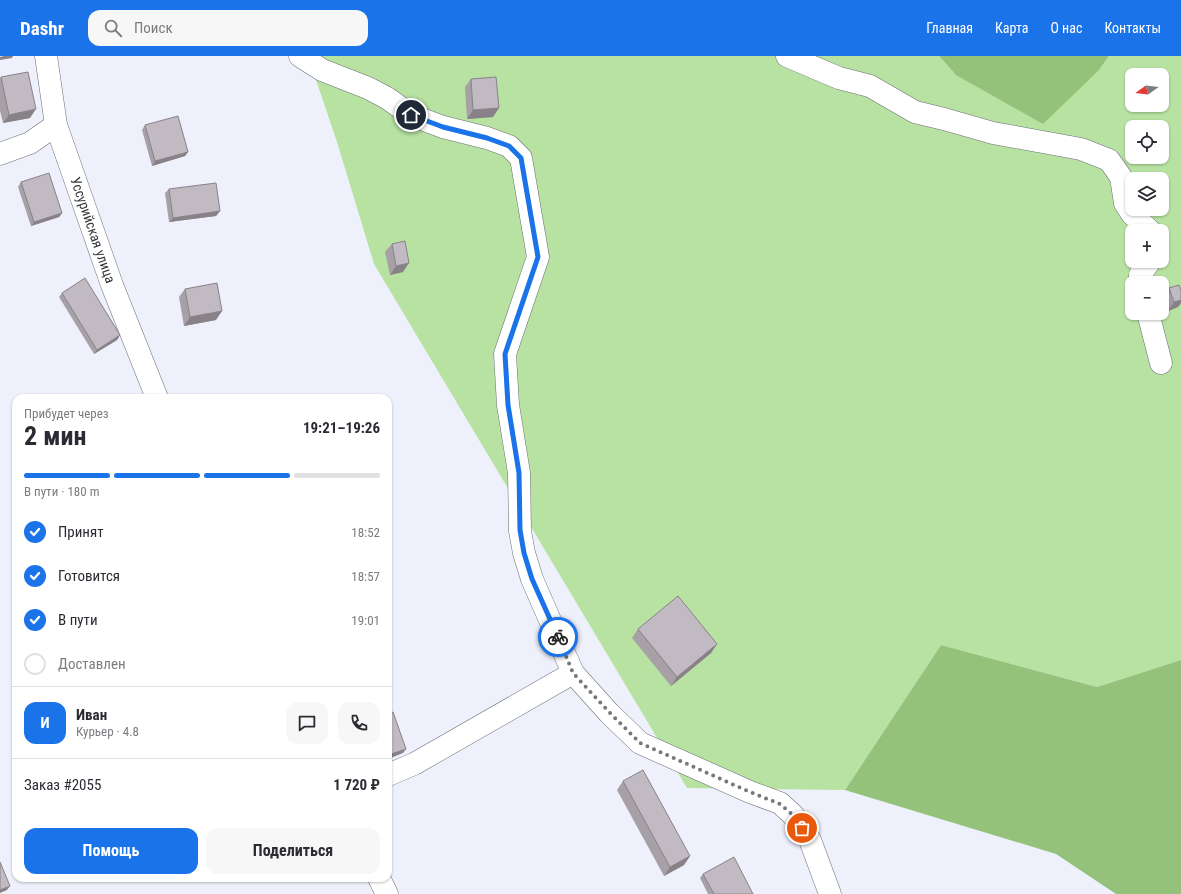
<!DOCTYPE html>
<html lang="ru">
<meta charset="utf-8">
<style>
:root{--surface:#fff;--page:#f7f7f7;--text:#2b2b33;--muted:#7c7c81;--line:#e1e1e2;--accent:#1a73e8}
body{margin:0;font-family:"Roboto Condensed",sans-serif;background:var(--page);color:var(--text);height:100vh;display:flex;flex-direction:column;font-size:15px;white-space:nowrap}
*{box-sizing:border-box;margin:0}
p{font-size:13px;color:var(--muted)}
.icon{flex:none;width:22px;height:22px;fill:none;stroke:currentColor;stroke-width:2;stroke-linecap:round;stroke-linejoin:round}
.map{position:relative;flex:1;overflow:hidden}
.sheet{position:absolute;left:12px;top:338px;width:380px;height:488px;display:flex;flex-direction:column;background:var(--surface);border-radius:12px;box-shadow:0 1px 3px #0004}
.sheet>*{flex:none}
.needle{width:26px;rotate:256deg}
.tools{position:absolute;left:1125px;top:12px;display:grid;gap:8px}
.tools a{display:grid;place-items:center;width:44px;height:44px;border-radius:8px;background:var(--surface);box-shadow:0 1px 3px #0004;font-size:20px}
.pin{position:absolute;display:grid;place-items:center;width:34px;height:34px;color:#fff;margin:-17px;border:2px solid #fff;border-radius:50%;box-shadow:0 1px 4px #0007}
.courier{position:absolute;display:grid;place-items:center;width:40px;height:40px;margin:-20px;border:3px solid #1a73e8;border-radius:50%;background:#fff;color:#222;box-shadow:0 1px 5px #0007}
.headline em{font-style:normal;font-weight:700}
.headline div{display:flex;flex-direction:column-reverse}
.headline{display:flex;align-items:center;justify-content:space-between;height:68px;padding:0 12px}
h1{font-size:26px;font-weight:700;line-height:30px}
.bar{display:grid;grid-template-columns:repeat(4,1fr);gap:6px 4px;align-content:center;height:48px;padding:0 12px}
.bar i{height:5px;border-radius:3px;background:var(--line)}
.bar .active{background:var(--accent)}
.bar p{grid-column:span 4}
.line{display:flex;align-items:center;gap:10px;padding:0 12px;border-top:1px solid var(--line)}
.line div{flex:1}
.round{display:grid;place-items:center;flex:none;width:42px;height:42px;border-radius:12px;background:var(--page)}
ol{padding:0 12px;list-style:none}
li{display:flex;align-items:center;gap:12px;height:44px}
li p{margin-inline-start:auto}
li .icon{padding:4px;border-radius:50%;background:var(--accent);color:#fff;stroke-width:4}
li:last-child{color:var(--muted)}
li i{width:22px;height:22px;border:2px solid var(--line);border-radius:50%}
.primary-button{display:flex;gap:8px;margin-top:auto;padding:8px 12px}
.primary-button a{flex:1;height:46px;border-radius:12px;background:var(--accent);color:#fff;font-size:16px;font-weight:700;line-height:46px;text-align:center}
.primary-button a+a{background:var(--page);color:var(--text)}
header{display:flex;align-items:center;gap:24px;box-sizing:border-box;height:56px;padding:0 20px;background:var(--accent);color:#fff}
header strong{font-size:19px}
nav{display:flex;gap:22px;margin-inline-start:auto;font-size:14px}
.search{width:280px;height:36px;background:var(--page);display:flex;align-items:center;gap:10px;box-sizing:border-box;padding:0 14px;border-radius:12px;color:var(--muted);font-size:15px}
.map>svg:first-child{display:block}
.green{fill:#b7e2a1;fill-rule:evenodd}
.forest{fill:#94c27b}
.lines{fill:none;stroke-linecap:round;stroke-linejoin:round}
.minor-casing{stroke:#6c6f77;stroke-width:23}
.minor{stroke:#fff;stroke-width:22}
.wall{fill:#a7a0a7}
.shaded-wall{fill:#888288}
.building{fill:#c2bac2;stroke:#888288}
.done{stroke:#76787e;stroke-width:4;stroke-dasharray:0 7.2}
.route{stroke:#1a73e8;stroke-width:5}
.labels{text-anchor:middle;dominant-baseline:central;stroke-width:3.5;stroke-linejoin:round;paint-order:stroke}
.street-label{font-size:14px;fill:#36373a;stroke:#fff}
</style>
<header>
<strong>Dashr</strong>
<div class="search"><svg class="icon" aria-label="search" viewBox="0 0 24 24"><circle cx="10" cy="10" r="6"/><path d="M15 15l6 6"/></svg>Поиск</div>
<nav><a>Главная</a><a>Карта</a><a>О нас</a><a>Контакты</a></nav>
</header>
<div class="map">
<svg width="1181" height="838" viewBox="0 0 1181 838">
<rect width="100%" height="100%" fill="#eef0fb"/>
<!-- green -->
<path class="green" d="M 308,0 L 939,0 L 956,19 L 1099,14 L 1109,0 L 1181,0 L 1181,604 L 1097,631 L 941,589 L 845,734 L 687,732 L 374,208 L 337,86 ZM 1132,19 L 1162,19 L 1162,49 L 1132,49 ZM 1132,71 L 1162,71 L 1162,101 L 1132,101 ZM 1132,123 L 1162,123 L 1162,153 L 1132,153 ZM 1132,175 L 1162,175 L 1162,205 L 1132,205 ZM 1132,227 L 1162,227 L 1162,257 L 1132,257 Z"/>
<!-- forest -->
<g class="forest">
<polygon points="939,0 1109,0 1099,14 1043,68 956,19"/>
<polygon points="941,589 1097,631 1181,604 1181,838 1116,838 1056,798 845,734"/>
</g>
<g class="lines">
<defs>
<g id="minor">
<polyline points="46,0 56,69 112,229 157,342"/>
<polyline points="300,0 322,14 368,32 387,42 411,59 443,71 487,82 509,90 521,102 538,201 505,298 508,349 519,417 520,475 524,497 532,523 573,617 609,657 640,687 750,736 780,747 793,759 810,784 830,838"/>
<polyline points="787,0 839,22 870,30 915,56 944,63 993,77 1081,93 1109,104 1121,121 1125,147 1132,158 1150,175"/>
<polyline points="0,98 30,87 56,69"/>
<polyline points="1141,227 1140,219 1150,205"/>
<polyline points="1148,257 1161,307"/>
<polyline points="388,719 414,708 573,617"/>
<polyline points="379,822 387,838"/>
</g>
</defs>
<!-- minor casing -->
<use href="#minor" class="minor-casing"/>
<!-- minor -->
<use href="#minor" class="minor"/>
</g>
<!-- wall -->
<g class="wall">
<polygon points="1,21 30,62 3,67 0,55 0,22"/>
<polygon points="471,23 493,61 467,63 465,31"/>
<polygon points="145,69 188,96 185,100 152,110 142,74"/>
<polygon points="21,126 62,157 59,161 31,170 18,131"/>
<polygon points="169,133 220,155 216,160 169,166 165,137"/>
<polygon points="392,188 403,216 390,219 385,196"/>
<polygon points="1169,232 1181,234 1181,247 1178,251 1168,255 1163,241"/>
<polygon points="185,233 216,264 184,270 179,241"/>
<polygon points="62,237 120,279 117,284 94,298 59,241"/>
<polygon points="638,573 717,588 711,597 671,630 632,582"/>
<polygon points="623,725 690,800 684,809 664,820 617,734"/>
<polygon points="703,818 753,838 708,838 700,822"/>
</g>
<!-- shaded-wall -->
<g class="shaded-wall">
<polygon points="4,0 13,0 12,2 0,4 0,1"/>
<polygon points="499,52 493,61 467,63 473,54"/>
<polygon points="36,53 30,62 3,67 9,59"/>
<polygon points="188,96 185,100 152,110 155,105"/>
<polygon points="220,155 216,160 169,166 173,162"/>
<polygon points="62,157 59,161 31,170 34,166"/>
<polygon points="409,207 403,216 390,219 396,210"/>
<polygon points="1181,244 1181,247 1178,251 1168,255 1174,246"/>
<polygon points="222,255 216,264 184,270 190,261"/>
<polygon points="120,279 117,284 94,298 97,294"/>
<polygon points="717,588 711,597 671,630 677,621"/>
<polygon points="406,693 403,697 388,703 388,699"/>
<polygon points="690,800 684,809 664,820 670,811"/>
<polygon points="10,830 7,834 0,837 0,834"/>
</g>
<!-- building -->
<g class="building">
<polygon points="28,16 36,53 9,59 1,21"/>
<polygon points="496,21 499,52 473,54 471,23"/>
<polygon points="178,60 188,96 155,105 145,69"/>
<polygon points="49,117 62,157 34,166 21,126"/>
<polygon points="216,127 220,155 173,162 169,133"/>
<polygon points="405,185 409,207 396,210 392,188"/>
<polygon points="85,222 120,279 97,294 62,237"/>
<polygon points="217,227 222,255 190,261 185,233"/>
<polygon points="1179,229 1181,234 1181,244 1174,246 1169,232"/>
<polygon points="678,540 717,588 677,621 638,573"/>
<polygon points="393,656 406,693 388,699 388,658"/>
<polygon points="643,714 690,800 670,811 623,725"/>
<polygon points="734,801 753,838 714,838 703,818"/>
<polygon points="0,806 10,830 0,834"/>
</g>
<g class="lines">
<!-- done -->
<polyline class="done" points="558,581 573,617 609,656 640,687 750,736 780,748 793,759 802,772"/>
<!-- route -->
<polyline class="route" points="411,59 443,71 487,82 509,90 521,102 538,201 505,298 508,349 519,417 520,474 524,497 532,523 558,581"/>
</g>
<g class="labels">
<!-- street labels -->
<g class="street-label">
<text transform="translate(93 174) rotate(71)">Уссурийская улица</text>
</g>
</g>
</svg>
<div class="tools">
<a><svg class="needle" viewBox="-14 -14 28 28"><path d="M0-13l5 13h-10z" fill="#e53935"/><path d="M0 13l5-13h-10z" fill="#7c7c81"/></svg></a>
<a><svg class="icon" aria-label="locate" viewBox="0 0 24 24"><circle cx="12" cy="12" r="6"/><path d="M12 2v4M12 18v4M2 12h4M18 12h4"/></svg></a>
<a><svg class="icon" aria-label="layers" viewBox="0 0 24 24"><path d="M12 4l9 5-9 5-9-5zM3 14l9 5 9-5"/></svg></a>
<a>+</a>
<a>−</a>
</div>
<div class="pin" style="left:802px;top:772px;background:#ea580c"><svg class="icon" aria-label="bag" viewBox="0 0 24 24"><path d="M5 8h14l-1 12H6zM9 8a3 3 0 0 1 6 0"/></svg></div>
<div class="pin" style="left:411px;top:59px;background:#1f2937"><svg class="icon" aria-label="home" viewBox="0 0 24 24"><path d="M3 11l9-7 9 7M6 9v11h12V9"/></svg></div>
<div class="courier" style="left:558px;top:581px"><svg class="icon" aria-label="bike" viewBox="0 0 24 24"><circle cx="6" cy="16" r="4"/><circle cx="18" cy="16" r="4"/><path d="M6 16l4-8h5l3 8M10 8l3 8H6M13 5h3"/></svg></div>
<section class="sheet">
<div class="headline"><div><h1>2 мин</h1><p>Прибудет через</p></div><em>19:21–19:26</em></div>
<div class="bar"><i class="active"></i><i class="active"></i><i class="active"></i><i></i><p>В пути · 180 m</p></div>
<ol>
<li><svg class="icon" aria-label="check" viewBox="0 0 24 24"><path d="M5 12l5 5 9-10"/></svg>Принят<p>18:52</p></li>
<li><svg class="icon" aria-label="check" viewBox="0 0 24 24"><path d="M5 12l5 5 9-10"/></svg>Готовится<p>18:57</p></li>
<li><svg class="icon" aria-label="check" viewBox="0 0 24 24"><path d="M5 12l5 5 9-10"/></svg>В пути<p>19:01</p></li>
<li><i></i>Доставлен</li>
</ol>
<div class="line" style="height:72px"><b class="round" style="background:var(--accent);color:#fff">И</b><div><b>Иван</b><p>Курьер · 4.8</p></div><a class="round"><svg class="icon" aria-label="chat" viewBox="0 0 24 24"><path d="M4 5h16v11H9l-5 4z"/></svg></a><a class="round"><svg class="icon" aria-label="phone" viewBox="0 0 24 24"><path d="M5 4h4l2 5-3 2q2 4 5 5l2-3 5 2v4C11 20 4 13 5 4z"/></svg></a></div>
<div class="line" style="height:52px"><div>Заказ #2055</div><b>1 720 ₽</b></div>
<div class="primary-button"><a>Помощь</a><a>Поделиться</a></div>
</section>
</div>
